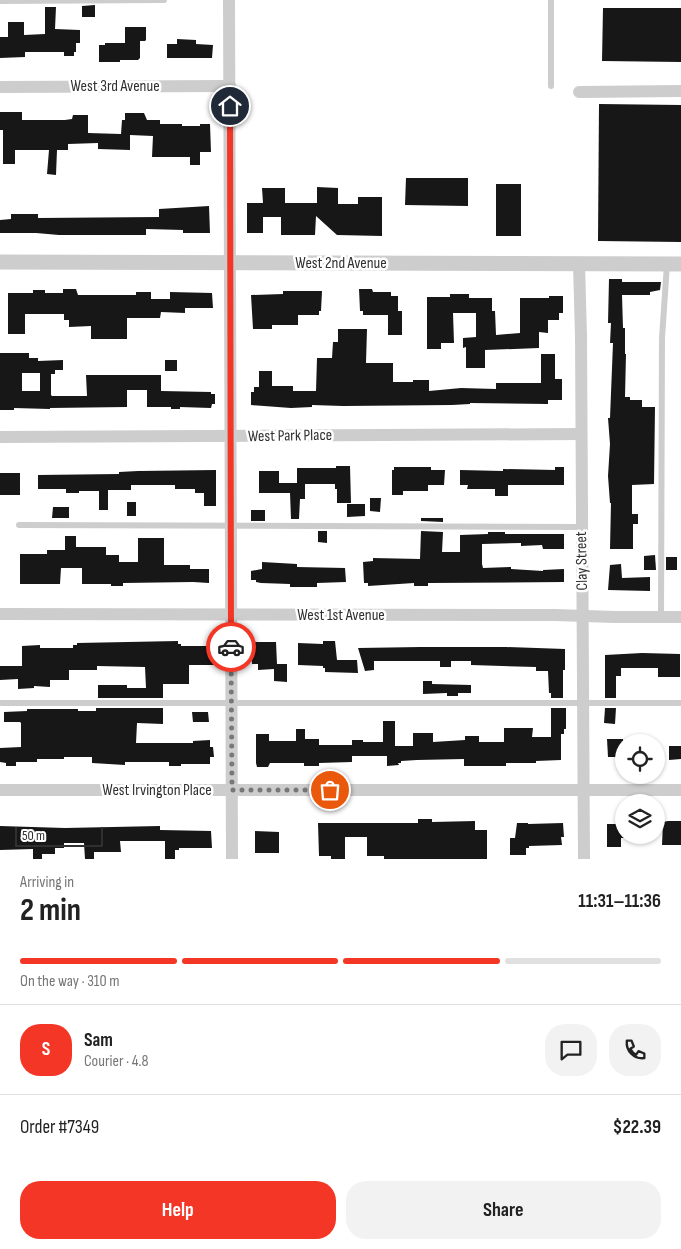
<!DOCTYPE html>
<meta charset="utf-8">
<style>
:root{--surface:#fff;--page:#f2f2f2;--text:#222;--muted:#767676;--line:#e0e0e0;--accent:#f33626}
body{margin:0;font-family:"Sofia Sans Condensed",sans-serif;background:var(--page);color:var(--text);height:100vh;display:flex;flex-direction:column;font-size:19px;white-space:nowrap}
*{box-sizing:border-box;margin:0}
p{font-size:16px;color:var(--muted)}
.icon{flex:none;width:28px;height:28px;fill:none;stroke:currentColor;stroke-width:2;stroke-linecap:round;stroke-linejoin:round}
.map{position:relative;height:859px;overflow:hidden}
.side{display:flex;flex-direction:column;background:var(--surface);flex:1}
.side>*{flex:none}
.buttons{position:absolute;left:615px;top:734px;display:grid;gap:10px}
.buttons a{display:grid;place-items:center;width:50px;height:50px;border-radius:50%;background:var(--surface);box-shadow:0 1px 4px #0004;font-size:25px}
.scale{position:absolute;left:15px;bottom:12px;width:88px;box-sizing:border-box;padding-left:5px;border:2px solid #303030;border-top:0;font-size:14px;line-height:18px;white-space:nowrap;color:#303030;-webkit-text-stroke:4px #fff;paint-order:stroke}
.pin{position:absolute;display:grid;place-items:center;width:42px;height:42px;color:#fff;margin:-21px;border:2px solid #fff;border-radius:50%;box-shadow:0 1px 5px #0007}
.courier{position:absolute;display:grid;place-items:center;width:50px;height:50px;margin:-25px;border:4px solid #f33626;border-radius:50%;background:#fff;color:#222;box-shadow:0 1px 6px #0007}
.overview em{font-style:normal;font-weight:700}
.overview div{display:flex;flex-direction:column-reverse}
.overview{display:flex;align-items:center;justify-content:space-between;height:85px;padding:0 20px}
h1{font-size:32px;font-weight:700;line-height:38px}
.bar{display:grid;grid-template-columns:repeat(4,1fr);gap:8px 5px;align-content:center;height:60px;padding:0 20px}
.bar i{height:6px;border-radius:4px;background:var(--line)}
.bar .current{background:var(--accent)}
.bar p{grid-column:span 4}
.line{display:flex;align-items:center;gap:12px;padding:0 20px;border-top:1px solid var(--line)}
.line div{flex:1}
.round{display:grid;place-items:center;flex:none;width:52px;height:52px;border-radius:20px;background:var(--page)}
.action{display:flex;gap:10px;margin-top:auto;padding:10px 20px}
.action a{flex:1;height:58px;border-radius:20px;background:var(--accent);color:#fff;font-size:20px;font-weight:700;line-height:58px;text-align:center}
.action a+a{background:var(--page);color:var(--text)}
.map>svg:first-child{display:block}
.building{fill:#171717;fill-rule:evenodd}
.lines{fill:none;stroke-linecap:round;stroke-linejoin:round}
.service{stroke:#cdcdcd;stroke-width:6}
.minor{stroke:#cdcdcd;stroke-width:12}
.tertiary{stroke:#cdcdcd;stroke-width:15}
.done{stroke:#787878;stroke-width:5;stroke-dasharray:0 9}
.route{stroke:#f33626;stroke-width:6}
.labels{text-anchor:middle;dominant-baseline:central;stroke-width:5;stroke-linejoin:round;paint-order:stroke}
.street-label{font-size:16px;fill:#303030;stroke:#fff}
</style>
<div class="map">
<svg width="681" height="859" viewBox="0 0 681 859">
<rect width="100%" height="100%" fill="#fff"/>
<!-- building -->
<g class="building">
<polygon points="95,5 95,17 82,17 82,6"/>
<polygon points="45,7 56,7 55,29 80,30 80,43 76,43 76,52 74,52 74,56 64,56 64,52 25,52 25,57 0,58 0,37 8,37 8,22 24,22 24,35 45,34"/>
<polygon points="603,8 681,8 681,62 602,61"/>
<polygon points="125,27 146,27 146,40 145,41 140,41 140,58 138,60 120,60 120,62 99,62 99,45 105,45 105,43 125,43"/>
<polygon points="177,39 196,40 196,44 213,45 212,58 167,58 167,44 177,44"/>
<polygon points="599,104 681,105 681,242 598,241"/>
<polygon points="0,112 22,112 22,120 65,120 72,119 73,115 88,115 88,133 121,134 122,120 125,120 125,113 144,113 147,120 160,120 160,124 182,124 182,126 200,126 200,124 210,124 211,152 200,152 200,165 190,165 190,157 152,157 153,136 130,135 130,150 98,149 98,143 68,144 68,150 57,150 56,175 47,174 49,150 15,150 15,164 3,164 3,130 0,130"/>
<polygon points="406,178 468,178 468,206 405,205"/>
<rect x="496" y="184" width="25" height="52"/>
<polygon points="317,187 338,188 338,204 358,204 358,197 382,197 382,236 337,235 316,216 315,235 281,235 281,217 263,217 263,233 247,233 247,203 263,203 262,188 285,188 285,203 317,203"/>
<polygon points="209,206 210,233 183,233 183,230 146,229 146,235 59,235 36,233 0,233 0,220 11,219 11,214 38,214 38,218 159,217 159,209"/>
<polygon points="609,279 622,279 622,282 661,282 660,290 650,292 650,295 622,295 623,328 625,328 625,354 626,354 625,397 630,397 630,400 642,400 642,407 655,407 654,484 632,485 632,514 638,514 638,524 633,524 633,549 610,549 611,503 610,503 608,476 610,444 608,418 610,418 613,343 610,343 611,323 608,323"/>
<polygon points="63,289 76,289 78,295 136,295 136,292 151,292 151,299 170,299 170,292 212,293 213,308 185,308 185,313 161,312 160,318 127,318 127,339 91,339 91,326 69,327 69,320 64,320 64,314 25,314 25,334 8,334 8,293 33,293 33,290 45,290 45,293 63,293"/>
<polygon points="359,289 372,289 373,292 391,292 391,296 398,296 398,311 402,311 402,335 388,335 388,315 363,315 363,311 360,311"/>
<polygon points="283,291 322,291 321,311 319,311 319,315 298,315 298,325 272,325 272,329 253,329 251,295 283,294"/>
<polygon points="450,294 469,294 469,298 492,298 492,311 495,311 496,335 520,333 520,298 549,298 549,296 563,296 563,313 559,313 559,320 548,320 548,333 539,332 539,348 485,350 485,368 466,368 466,347 463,348 463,338 476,337 476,313 453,313 454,343 441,343 441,349 427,349 427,297 450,297"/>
<polygon points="338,329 367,329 366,363 393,363 393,382 413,382 413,380 429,380 429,391 461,388 496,389 496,383 541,383 541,354 555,354 555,379 562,379 562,400 548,400 548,404 470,403 470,404 452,405 343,406 312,405 312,407 291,408 251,405 251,392 254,392 254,387 259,387 259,371 272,371 272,386 293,386 293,391 316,391 317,358 332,358 333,342 338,342"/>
<path d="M 0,353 L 29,353 L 29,358 L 38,358 L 38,361 L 63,360 L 63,370 L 55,370 L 55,374 L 51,374 L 51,395 L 52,396 L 87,396 L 86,375 L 161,375 L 161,391 L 211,392 L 211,394 L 215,394 L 215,404 L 212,404 L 211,408 L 180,407 L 180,409 L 171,409 L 171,407 L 147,407 L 147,390 L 127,390 L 127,407 L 50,408 L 50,409 L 14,408 L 14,410 L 0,410 ZM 22,373 L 40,373 L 40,391 L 22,391 Z"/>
<rect x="165" y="360" width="12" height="11"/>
<polygon points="336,466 350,466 351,503 337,503 337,489 335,489 335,484 305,484 305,499 300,499 299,519 291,519 290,493 259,493 259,471 279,471 279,483 297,483 297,468 336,468"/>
<polygon points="394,467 431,467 431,470 445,470 444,485 428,485 428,491 403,491 403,495 392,495 392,470 394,470"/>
<polygon points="555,467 564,467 564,485 508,485 508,496 495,496 495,489 467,489 468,485 460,485 460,470 503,471 503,469 555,470"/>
<polygon points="216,470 216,506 204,506 204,493 195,493 195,489 175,489 175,485 131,485 131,490 108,490 108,510 99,510 99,491 79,491 79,493 66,493 66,489 38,489 38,475 119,474 119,472 138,471"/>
<rect x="0" y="473" width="20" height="22"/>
<polygon points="370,498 381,498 380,512 370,511"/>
<rect x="127" y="502" width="9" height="14"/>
<polygon points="347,504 365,504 365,516 347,517"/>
<polygon points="53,507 69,507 69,518 52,518"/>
<rect x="251" y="510" width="14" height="11"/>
<polygon points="421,518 443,518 443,522 421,521"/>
<polygon points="318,531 327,531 327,543 318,542"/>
<polygon points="421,531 443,532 442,552 460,552 460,535 488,534 488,532 505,532 505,534 564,534 564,549 543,549 542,545 521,546 521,543 482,544 482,564 483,568 511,567 511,569 543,571 543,570 564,569 564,582 428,583 428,586 414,586 414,583 368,586 368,583 364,583 363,562 373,561 373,558 420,559"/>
<polygon points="65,536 76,536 76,547 106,547 106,555 119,555 119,562 138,562 138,538 164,538 164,565 190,565 190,569 209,569 209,583 193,582 123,583 123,586 111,586 111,584 82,584 82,568 61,568 60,584 20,584 20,554 47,554 47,550 65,550"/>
<polygon points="655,555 656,570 644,570 644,556"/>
<rect x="666" y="557" width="11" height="13"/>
<polygon points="262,562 297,564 297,567 345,568 346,582 317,583 317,587 290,587 290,584 261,583 256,582 256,580 251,580 251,571 262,569"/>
<polygon points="621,564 622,578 650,577 650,591 608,590 610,565"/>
<polygon points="178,641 178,644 181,644 181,646 215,646 214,665 189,665 189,684 163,684 163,698 98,698 98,685 127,685 127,688 146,688 145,667 97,666 97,670 69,670 69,680 50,680 50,687 34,686 34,688 18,689 18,679 0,680 0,666 22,666 22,646 40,645 40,648 73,648 73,645 77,645 77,643"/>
<polygon points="323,641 335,641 337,660 357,660 358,673 325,672 325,668 323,668 323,666 298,665 298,643 323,644"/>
<polygon points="251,642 276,642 277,664 287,664 287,682 274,681 274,669 258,670 258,664 252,664"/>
<polygon points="421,647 506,647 565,649 565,670 563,670 563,698 551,698 551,693 549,693 548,671 536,671 536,667 471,665 471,661 451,661 451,667 440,667 440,661 374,661 374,670 365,671 358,648"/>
<polygon points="642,653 680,654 680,677 658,677 658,668 621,668 621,676 616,676 616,698 605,698 605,655"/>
<polygon points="423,681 432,681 432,684 471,685 471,693 458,693 458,696 447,696 447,693 423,694"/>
<polygon points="96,708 163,708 163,724 137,723 136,743 193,743 193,741 210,740 210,747 213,747 214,757 210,757 210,764 181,764 181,766 169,766 169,762 125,762 125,765 92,763 92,757 64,757 64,759 37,759 37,762 16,762 16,766 6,766 6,763 0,762 0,748 21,747 21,723 20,722 4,722 4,712 27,711 27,709 78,709 78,711 96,711"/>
<polygon points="551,708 566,708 566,729 564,729 564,734 561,734 561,760 536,761 536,763 506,763 506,766 464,766 464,759 417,760 401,761 401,763 398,763 399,765 387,766 387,756 352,756 352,762 319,763 319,766 304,766 304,763 270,763 268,767 257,767 256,763 256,734 269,734 269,741 296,741 296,729 305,729 305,739 319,739 319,745 352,745 352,740 363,740 363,742 383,742 383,721 395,721 395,746 413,746 413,733 433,733 433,742 465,740 465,736 479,736 479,742 504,742 504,728 533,728 532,737 551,737"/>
<polygon points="605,708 616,708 615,724 604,723"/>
<polygon points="192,712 208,712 209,722 193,722"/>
<polygon points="607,739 623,739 624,757 608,757"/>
<polygon points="669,746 681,746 681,759 669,760"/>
<polygon points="418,819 432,819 432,822 475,821 475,830 487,830 487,859 384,859 384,856 367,856 367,837 345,837 345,859 331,859 331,856 319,856 318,823 418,823"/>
<polygon points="668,821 681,821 681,845 662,845 663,822"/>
<polygon points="517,823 528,823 528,824 563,823 564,837 561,837 562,845 529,846 529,848 526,848 526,855 510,855 510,838 515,838"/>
<polygon points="607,824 624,824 624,838 621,838 621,847 607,847"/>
<polygon points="0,826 65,828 160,826 160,830 211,831 212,848 179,848 179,850 175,850 175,859 165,859 165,841 120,841 121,852 94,852 94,859 85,859 84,843 64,843 64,848 55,848 55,854 42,854 42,859 33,859 33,849 0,850"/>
<polygon points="255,831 279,832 279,853 255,853"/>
</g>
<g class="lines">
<!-- service -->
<g class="service">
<polyline points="551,0 551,86"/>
<polyline points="0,1 164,0"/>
<polyline points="19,525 581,527"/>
<polyline points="661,617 662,338 667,264"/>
<polyline points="0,703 681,703"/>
</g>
<!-- minor -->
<g class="minor">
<polyline points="229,0 232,859"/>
<polyline points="0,87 230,86"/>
<polyline points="579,92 681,91"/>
<polyline points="579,264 581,336 584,859"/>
<polyline points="0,437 581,434"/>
<polyline points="0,614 555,615 615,617 681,617"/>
<polyline points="0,790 681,790"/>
</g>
<!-- tertiary -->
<polyline class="tertiary" points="0,262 681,264"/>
</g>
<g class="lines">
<!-- done -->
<polyline class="done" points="231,647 232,790 330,790"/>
<!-- route -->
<polyline class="route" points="230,106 231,647"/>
</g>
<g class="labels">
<!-- street labels -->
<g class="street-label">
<text x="115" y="86">West 3rd Avenue</text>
<text x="341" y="263">West 2nd Avenue</text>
<text transform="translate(290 436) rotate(-1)">West Park Place</text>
<text transform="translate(582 561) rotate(-91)">Clay Street</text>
<text x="341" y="615">West 1st Avenue</text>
<text x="157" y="790">West Irvington Place</text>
</g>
</g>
</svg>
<div class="buttons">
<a><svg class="icon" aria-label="locate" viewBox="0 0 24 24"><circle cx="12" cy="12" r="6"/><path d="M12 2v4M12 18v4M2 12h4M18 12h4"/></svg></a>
<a><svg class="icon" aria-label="layers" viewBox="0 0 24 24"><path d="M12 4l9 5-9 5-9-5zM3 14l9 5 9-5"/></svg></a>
</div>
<div class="scale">50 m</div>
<div class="pin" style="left:330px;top:790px;background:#ea580c"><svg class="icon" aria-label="bag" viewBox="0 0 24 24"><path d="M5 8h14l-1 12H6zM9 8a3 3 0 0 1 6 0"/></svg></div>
<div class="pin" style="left:230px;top:106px;background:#1f2937"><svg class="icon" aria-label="home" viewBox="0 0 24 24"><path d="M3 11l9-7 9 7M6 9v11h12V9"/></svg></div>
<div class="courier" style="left:231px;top:647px"><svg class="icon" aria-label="car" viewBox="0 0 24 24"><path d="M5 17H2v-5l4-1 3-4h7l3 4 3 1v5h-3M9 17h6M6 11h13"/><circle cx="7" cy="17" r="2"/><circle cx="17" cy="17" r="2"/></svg></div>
</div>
<section class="side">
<div class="overview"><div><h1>2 min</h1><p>Arriving in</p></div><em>11:31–11:36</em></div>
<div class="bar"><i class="current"></i><i class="current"></i><i class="current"></i><i></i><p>On the way · 310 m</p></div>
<div class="line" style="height:90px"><b class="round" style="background:var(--accent);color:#fff">S</b><div><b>Sam</b><p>Courier · 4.8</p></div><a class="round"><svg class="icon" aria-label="chat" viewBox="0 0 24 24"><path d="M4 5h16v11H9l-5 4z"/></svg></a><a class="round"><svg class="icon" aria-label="phone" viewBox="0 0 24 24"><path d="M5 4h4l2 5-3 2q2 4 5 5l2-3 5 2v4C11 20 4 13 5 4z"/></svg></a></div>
<div class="line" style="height:65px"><div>Order #7349</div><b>$22.39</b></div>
<div class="action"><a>Help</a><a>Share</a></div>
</section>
